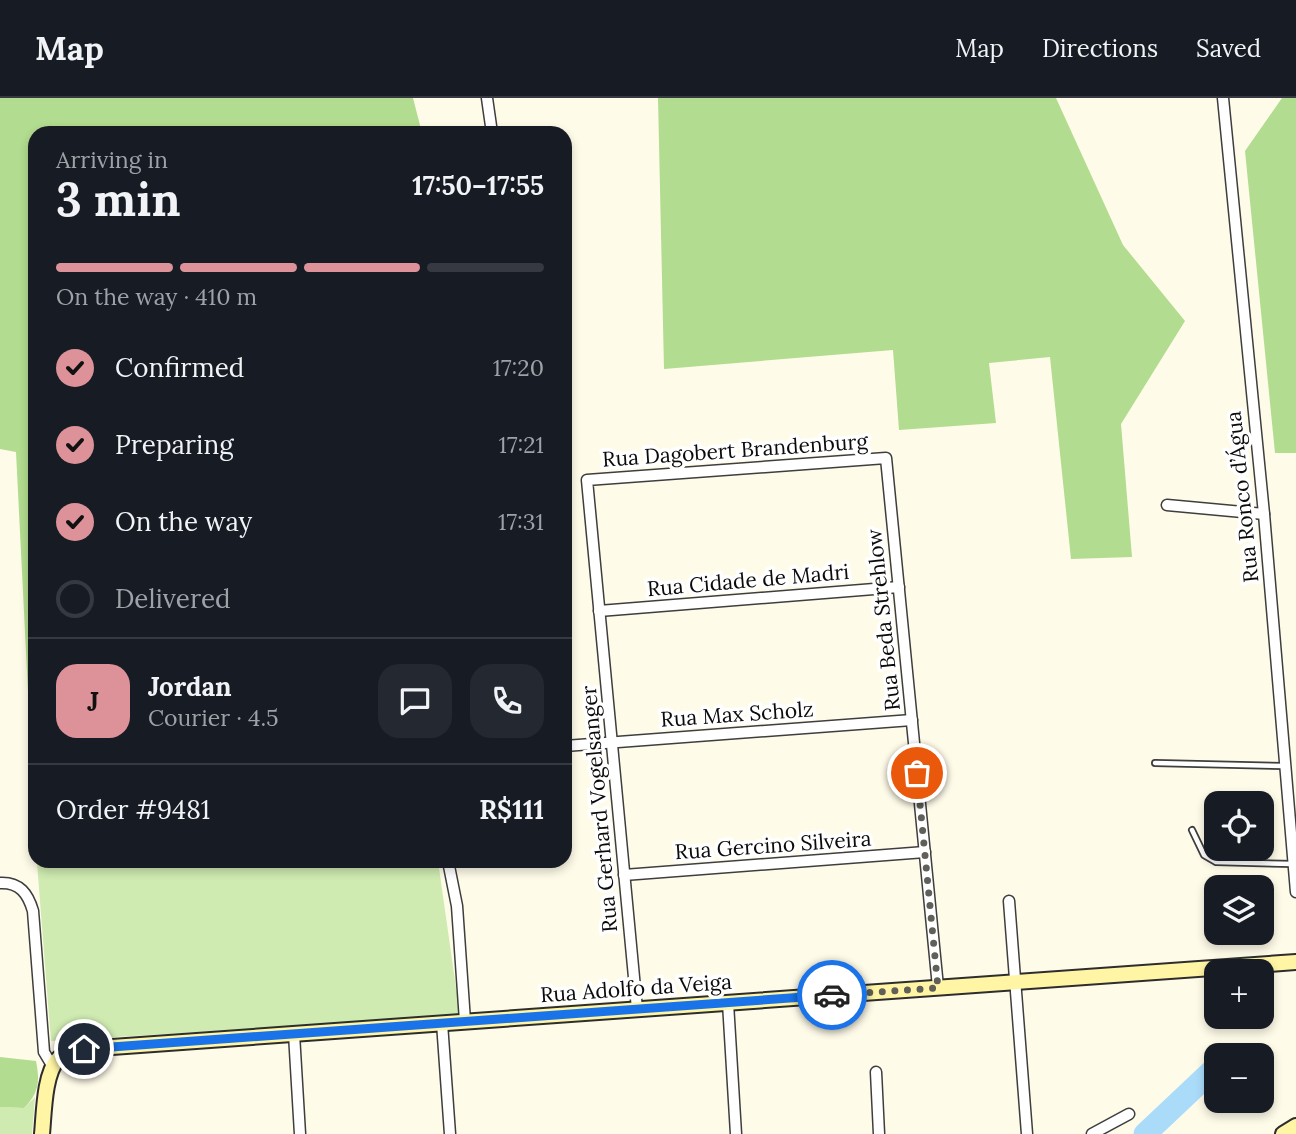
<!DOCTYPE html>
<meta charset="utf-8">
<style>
:root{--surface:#171b24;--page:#242831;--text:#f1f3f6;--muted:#9ea1a6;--line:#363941;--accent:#dc9298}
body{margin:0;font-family:Lora,serif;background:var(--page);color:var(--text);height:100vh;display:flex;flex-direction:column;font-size:26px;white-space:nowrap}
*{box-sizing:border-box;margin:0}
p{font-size:23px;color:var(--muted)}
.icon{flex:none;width:38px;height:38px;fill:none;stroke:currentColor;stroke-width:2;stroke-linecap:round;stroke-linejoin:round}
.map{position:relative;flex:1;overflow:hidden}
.drawer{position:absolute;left:28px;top:28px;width:544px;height:742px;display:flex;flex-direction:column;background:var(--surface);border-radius:21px;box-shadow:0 4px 10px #0003}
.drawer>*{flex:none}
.buttons{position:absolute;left:1204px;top:693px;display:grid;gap:14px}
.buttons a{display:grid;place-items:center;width:70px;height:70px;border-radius:14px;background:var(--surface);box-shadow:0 4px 10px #0003;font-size:35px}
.pin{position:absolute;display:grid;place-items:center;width:60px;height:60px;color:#fff;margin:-30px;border:4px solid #fff;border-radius:50%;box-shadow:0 2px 7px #0007}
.courier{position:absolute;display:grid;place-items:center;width:70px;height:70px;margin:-35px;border:5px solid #1a73e8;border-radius:50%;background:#fff;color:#222;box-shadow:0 2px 9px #0007}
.overview em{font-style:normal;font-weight:700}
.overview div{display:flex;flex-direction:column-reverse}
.overview{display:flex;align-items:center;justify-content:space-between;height:119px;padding:0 28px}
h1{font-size:46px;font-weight:700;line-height:52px}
.bar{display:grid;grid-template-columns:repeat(4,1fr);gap:10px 7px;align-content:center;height:84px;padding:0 28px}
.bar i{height:9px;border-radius:5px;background:var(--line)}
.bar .selected{background:var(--accent)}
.bar p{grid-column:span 4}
.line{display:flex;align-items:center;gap:18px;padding:0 28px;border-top:2px solid var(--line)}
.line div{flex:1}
.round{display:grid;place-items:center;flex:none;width:74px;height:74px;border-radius:21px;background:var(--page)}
ol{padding:0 28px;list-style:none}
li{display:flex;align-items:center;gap:21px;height:77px}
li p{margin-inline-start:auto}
li .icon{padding:7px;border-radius:50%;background:var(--accent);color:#111;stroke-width:4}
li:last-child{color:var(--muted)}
li i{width:38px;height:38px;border:4px solid var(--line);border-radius:50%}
header{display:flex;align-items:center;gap:42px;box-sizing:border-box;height:98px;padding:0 35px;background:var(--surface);border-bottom:2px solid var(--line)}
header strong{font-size:33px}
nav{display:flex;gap:38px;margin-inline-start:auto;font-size:24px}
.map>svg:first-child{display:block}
.green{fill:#cfebb1}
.forest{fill:#b2dc8f}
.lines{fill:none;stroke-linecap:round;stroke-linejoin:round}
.river{stroke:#aadcfa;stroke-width:23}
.lane-casing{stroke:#3e3e3e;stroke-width:8}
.street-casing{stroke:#3e3e3e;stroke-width:13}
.secondary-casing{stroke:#2d2d2d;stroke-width:18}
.lane{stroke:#fff;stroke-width:4.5}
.street{stroke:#fff;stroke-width:10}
.secondary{stroke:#fff5a4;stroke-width:14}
.done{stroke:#605f59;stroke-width:7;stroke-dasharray:0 12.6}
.route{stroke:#1a73e8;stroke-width:9}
.labels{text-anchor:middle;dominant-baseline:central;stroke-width:7;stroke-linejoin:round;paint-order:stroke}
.street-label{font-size:21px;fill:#0b0b0b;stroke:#fff}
</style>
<header>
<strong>Map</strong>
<nav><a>Map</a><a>Directions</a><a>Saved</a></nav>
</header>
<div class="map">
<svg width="1296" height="1036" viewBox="0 0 1296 1036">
<rect width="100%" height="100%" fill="#fffbe9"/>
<!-- green -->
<g class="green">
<polygon points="40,763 438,763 460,918 51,943 37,765"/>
<polygon points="35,999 32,1036 0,1036 0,1009 24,1010"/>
</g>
<!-- forest -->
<g class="forest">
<polygon points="0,0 413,0 422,35 35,35 35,734 16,354 0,351"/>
<polygon points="658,0 1056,0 1123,147 1185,223 1121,326 1132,459 1071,461 1050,259 989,265 996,325 899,332 893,252 664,271"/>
<polygon points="1282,0 1296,0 1296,355 1275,355 1245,53"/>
<path d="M 0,959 L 36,963 C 40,983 39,995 24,1010 L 0,1009 Z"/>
</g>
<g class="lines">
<!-- river -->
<polyline class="river" points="1145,1036 1215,970"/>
<defs>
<g id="lane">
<polyline points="1155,665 1284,668"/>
<polyline points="1192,732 1204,757 1216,764 1293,766"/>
</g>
<g id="street">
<polyline points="487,0 492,35"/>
<polyline points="1223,0 1264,416 1296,794"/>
<polyline points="1167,407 1264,416"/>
<polyline points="599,513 899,489"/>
<polyline points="565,648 912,622"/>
<polyline points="448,763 457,808 465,923"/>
<polyline points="624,777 925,754"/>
<path d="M 0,785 C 20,784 28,796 33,813 L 44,954 L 53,969"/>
<polyline points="1009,803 1027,1036"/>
<polyline points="728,905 736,1036"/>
<polyline points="637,911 587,382 886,360 938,889"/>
<polyline points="442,925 450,1036"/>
<polyline points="294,936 300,1036"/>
<polyline points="876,974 879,1036"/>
<polyline points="1092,1036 1129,1016"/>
</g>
<g id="secondary">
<path d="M 42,1036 C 44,1016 44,976 58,961 C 65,954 75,953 84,951 L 1296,864"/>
<polyline points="1283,1036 1296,1028"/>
</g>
</defs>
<!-- lane casing -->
<use href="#lane" class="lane-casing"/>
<!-- street casing -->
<use href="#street" class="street-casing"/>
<!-- secondary casing -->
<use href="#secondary" class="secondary-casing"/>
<!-- lane -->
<use href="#lane" class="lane"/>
<!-- street -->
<use href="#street" class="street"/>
<!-- secondary -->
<use href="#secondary" class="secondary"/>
</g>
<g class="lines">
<!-- done -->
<polyline class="done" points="832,897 938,890 917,675"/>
<!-- route -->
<polyline class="route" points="84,951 832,897"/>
</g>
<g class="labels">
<!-- street labels -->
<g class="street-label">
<text transform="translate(735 352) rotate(-4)">Rua Dagobert Brandenburg</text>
<text transform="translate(1242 399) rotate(-96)">Rua Ronco d’Água</text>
<text transform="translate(748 482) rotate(-5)">Rua Cidade de Madri</text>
<text transform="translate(883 522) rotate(-96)">Rua Beda Strehlow</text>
<text transform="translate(737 616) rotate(-4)">Rua Max Scholz</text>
<text transform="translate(599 711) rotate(-95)">Rua Gerhard Vogelsanger</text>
<text transform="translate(773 747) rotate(-4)">Rua Gercino Silveira</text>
<text transform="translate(636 890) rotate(-4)">Rua Adolfo da Veiga</text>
</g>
</g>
</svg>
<div class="buttons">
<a><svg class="icon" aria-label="locate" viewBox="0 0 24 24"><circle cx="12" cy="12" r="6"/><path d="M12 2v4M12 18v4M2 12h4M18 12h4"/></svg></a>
<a><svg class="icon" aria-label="layers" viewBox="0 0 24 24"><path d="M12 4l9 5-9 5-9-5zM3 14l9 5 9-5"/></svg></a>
<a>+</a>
<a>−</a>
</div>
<div class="pin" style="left:917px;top:675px;background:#ea580c"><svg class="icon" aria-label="bag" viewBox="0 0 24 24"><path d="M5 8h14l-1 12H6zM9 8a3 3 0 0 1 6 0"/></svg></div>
<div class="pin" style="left:84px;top:951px;background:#1f2937"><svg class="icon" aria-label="home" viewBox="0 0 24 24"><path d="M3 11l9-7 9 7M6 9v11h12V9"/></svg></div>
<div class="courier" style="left:832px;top:897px"><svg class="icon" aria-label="car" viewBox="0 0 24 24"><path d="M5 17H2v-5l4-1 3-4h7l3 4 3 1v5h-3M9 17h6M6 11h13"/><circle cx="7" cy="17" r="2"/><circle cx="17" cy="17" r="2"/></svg></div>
<section class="drawer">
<div class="overview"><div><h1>3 min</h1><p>Arriving in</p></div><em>17:50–17:55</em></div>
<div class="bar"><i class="selected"></i><i class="selected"></i><i class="selected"></i><i></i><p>On the way · 410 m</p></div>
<ol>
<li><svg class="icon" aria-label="check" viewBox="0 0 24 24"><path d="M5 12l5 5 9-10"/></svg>Confirmed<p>17:20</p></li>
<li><svg class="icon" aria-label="check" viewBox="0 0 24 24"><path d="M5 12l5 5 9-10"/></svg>Preparing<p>17:21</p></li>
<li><svg class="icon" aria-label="check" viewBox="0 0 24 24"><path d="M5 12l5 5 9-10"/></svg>On the way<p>17:31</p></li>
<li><i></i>Delivered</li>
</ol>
<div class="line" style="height:126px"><b class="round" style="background:var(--accent);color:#111">J</b><div><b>Jordan</b><p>Courier · 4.5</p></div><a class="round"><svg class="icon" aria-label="chat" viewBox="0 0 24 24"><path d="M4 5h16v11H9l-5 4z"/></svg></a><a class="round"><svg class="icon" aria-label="phone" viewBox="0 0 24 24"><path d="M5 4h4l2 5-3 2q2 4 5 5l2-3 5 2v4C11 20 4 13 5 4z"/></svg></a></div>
<div class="line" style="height:91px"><div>Order #9481</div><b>R$111</b></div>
</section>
</div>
